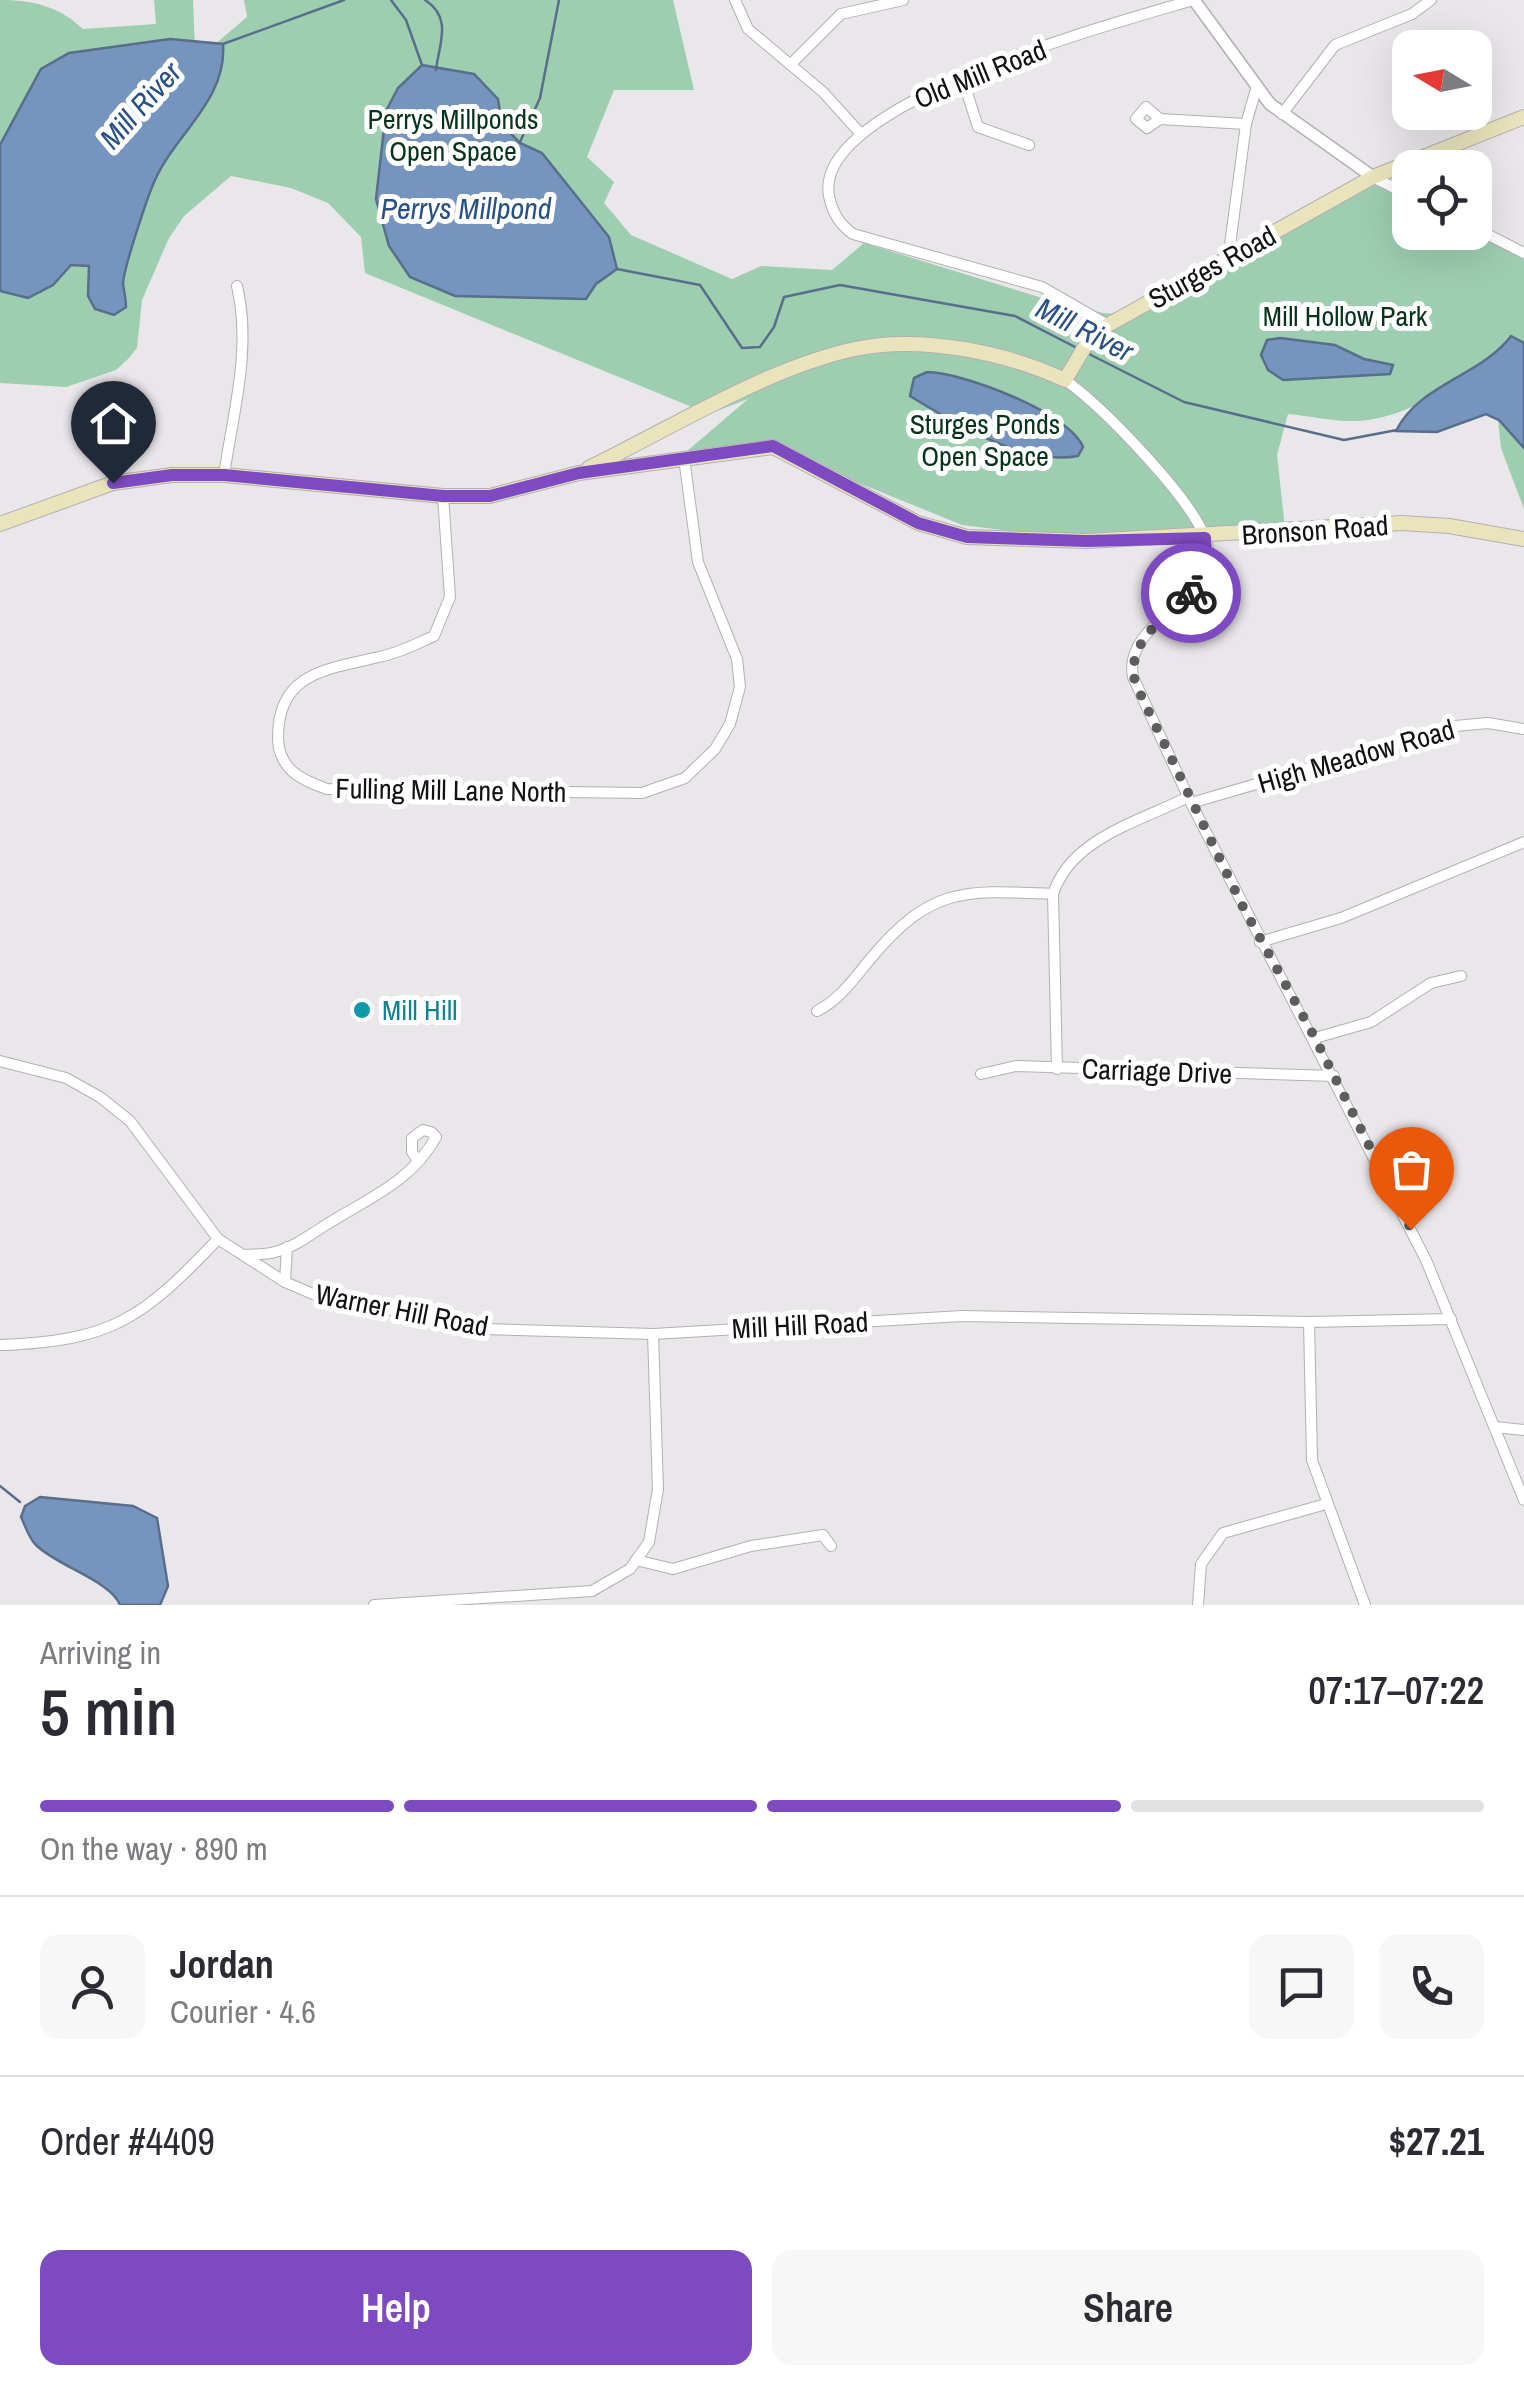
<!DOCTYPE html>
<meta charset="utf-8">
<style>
:root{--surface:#fff;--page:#f7f7f7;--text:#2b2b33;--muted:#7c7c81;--line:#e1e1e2;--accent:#7e4ac1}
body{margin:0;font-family:"Archivo Narrow",sans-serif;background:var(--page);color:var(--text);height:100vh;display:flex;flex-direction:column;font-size:38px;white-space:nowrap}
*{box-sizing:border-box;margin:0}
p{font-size:32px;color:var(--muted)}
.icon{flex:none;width:55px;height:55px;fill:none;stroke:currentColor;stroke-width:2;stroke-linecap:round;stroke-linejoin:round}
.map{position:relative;height:1605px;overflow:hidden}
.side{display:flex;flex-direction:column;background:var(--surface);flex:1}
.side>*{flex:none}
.needle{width:65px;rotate:280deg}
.controls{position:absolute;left:1392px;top:30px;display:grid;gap:20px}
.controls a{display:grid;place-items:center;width:100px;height:100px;border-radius:20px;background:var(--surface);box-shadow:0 10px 40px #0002;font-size:50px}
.pin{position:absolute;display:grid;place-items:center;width:85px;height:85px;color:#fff;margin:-102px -42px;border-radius:50% 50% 50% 0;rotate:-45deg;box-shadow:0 0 10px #0007}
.pin .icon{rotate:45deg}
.courier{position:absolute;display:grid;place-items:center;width:100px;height:100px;margin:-50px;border:8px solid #7e4ac1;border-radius:50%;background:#fff;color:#222;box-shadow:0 2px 12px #0007}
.summary em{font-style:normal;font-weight:600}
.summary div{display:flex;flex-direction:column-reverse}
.summary{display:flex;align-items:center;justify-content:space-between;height:170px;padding:0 40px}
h1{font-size:65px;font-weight:600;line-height:75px}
.bar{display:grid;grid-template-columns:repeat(4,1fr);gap:15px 10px;align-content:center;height:120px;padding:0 40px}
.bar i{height:12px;border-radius:8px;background:var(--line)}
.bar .active{background:var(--accent)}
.bar p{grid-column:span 4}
.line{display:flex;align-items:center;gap:25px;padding:0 40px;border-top:2px solid var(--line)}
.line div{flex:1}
.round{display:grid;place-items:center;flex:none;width:105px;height:105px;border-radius:20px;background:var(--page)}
.cta{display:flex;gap:20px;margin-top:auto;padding:20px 40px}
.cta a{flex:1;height:115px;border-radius:20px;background:var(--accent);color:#fff;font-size:40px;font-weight:600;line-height:115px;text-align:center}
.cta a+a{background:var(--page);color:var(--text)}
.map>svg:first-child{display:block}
.green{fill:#9eceb0}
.water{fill:#7695be;stroke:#586e8b;stroke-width:2.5}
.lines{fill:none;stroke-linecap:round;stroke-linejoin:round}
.stream{stroke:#586e8b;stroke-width:2.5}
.minor-casing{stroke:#b2b0b2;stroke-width:12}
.tertiary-casing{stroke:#b2b0b2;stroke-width:14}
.secondary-casing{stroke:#b2b0b2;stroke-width:16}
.minor{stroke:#fff;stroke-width:10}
.tertiary{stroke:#fff;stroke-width:11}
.secondary{stroke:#eae4bd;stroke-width:14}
.done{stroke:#5e5d5e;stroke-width:10;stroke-dasharray:0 18}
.route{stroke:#7e4ac1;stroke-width:12}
.culture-dot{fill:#0f9aa8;stroke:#fff;stroke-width:4}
.labels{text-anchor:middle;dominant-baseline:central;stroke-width:10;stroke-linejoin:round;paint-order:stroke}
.street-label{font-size:28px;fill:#131213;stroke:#fff}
.park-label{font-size:28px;fill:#07331e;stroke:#fff}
.culture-label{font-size:28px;fill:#0d838f;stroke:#fff;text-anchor:start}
.water-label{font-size:30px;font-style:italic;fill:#295188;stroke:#fff}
</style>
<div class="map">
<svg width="1524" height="1605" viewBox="0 0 1524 1605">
<rect width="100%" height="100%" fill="#eae7ea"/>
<!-- green -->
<g class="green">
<path d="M 0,0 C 32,0 59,6 83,29 L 156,24 L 154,0 L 193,0 L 195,48 L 206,52 L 247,17 L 244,0 L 673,0 L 694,90 L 614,90 L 587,157 L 614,182 L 604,203 L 631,235 L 732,279 L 761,266 L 832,270 L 864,243 L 1042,298 L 1102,313 L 1142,315 L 1309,217 L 1375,185 L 1410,199 L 1410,232 L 1475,232 L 1524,252 L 1524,343 L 1509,336 C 1483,374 1405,420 1357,421 C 1335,422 1310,416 1288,414 L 1277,455 L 1285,528 L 1115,536 L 1035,534 L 962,525 L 773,448 L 686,452 L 748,399 L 709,414 L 365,273 L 361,237 L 328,203 L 291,188 L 231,176 L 184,216 L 169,238 L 142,300 L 137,348 L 129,358 L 116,370 L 66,387 L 0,383 Z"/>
<polygon points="1498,420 1524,448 1524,509 1501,448"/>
</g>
<!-- water -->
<g class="water">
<path d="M 170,39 L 223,44 C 227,100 176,133 155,180 C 148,195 123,270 123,284 C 124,292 126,298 126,307 L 114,315 L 95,309 L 88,296 L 89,266 L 71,265 L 53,285 L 28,298 L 0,291 L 0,145 L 41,69 L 69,53 Z"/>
<polygon points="422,65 474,74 498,99 502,124 520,143 542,153 609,237 617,269 596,284 586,299 455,296 410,277 389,246 376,199 386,111 398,88"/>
<path d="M 1511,336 L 1524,343 L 1524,448 L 1499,420 L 1486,414 L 1437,432 L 1396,431 C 1419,384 1481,376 1511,336 Z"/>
<polygon points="1280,338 1335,345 1364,359 1393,365 1390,374 1283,380 1268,370 1261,355 1267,340"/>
<path d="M 927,372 C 962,372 1070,413 1083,447 L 1078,456 C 1023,466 956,424 910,396 L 914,378 Z"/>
<path d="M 40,1497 L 133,1506 L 157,1518 L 168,1586 L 160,1605 L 120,1605 C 111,1581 57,1566 36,1545 C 29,1539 25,1525 21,1517 L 25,1506 Z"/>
</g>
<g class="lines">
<!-- stream -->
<g class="stream">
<polyline points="391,0 406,20 422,65"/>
<path d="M 425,0 C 453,18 439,44 436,70"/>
<polyline points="223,44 344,0"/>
<polyline points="520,142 540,98 559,0"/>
<polyline points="617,269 700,285 742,348 760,347 774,327 784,297 840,285 1015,316 1075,347"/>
<polyline points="1087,353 1184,402 1344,440 1397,430"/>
<polyline points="0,1486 20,1502"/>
</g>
<defs>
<g id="minor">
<polyline points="735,0 748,29 823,92 860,133"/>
<polyline points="791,64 841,14 903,0"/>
<polyline points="962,77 978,127 1029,145"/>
<polyline points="1282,114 1335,45 1412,14 1431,0"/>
<polyline points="1160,119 1147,128 1136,119 1146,107 1160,119 1246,124"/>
<polyline points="1373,177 1410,196"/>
<polyline points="1475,228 1524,253"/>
<polyline points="1228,260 1246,124 1256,89"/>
<path d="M 1108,325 L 1042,287 L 853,234 C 840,225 832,211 829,196 C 811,102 1124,21 1193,0"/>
<path d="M 1065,380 C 1103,407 1188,495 1205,537 C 1210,549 1208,564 1204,576 C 1184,608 1124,633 1133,677 L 1191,803 L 1426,1260 L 1524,1500"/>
<path d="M 224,475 C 233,413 252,348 237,286"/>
<path d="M 443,496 L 450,597 L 434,636 C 418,643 401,652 383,656 C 331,669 278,670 278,737 C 278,769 301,780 327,789 L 642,793 L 685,778 L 715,749 L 730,724 L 740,687 L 737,659 L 698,562 L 684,458"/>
<polyline points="1191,803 1455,726 1488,723 1524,729"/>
<polyline points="1260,942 1341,918 1524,842"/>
<path d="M 817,1011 C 841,999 855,977 872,957 C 932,886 965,890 1053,894"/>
<polyline points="1315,1038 1371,1022 1431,983 1461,976"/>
<polyline points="0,1061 66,1078 100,1097 130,1121 218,1239 285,1282 313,1294 484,1329 653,1334 962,1316 1309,1322 1451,1319"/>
<path d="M 1057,1069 L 1053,894 C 1071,838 1139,822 1188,797"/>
<polyline points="981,1074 1016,1066 1334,1076"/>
<path d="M 244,1255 C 254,1254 265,1255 275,1252 C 295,1247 311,1234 329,1223 C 369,1198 412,1181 436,1137 L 431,1132 L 423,1130 L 412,1138 L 412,1152 L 418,1161"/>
<polyline points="285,1282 287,1247"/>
<polyline points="1309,1322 1312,1460 1365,1605"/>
<path d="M 0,1345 C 112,1341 142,1319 218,1239"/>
<polyline points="1495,1427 1524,1430"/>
<polyline points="636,1560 673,1569 751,1546 823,1535 831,1546"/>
<polyline points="374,1605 592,1591 630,1569 649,1542 658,1489 653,1334"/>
<polyline points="1198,1605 1201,1564 1223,1533 1326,1504"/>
</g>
<polyline id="tertiary" points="1194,0 1270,104 1373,177"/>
<g id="secondary">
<path d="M 589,468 C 669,429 769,367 855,349 C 920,335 1005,352 1065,380 L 1084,348 L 1108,325 L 1373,177 L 1524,117"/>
<polyline points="0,524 113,483 172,475 224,475 443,496 490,496 579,473 773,447 918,523 967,537 1087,541 1402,523 1449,526 1524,539"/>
</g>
</defs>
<!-- minor casing -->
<use href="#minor" class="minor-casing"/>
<!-- tertiary casing -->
<use href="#tertiary" class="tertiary-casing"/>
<!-- secondary casing -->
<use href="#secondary" class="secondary-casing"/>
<!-- minor -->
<use href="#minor" class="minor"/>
<!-- tertiary -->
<use href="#tertiary" class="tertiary"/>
<!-- secondary -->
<use href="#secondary" class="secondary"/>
</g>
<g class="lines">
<!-- done -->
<path class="done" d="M 1191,593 C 1164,617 1123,645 1136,685 L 1243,907 L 1315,1038 L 1411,1229"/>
<!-- route -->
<polyline class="route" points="113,483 172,475 224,475 443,496 490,496 579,473 773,446 918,523 967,537 1087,541 1205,538 1207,567 1191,593"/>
</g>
<!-- markers -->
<circle class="culture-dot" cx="362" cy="1010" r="10"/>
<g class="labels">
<!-- street labels -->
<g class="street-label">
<text transform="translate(980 74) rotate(-22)">Old Mill Road</text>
<text transform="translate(1212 267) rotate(-29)">Sturges Road</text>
<text transform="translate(1315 530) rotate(-4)">Bronson Road</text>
<text transform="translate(1356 756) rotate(-16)">High Meadow Road</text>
<text transform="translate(451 790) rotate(1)">Fulling Mill Lane North</text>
<text transform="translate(1157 1071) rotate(2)">Carriage Drive</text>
<text transform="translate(402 1310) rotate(11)">Warner Hill Road</text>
<text transform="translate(800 1325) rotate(-3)">Mill Hill Road</text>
</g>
<!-- park labels -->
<g class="park-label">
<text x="453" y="119">Perrys Millponds<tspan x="453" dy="32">Open Space</tspan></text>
<text x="1345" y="316">Mill Hollow Park</text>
<text x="985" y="424">Sturges Ponds<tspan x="985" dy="32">Open Space</tspan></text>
</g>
<!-- culture labels -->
<g class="culture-label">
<text x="382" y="1010">Mill Hill</text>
</g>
<!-- water labels -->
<g class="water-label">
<text transform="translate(140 105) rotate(-48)">Mill River</text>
<text x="466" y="208">Perrys Millpond</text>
<text transform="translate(1085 329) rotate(27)">Mill River</text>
</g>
</g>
</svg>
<div class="controls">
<a><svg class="needle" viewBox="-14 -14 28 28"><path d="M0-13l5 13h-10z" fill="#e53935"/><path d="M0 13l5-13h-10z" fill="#7c7c81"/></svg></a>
<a><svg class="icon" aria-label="locate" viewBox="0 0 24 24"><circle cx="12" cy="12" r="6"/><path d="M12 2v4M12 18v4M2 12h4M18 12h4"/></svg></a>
</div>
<div class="pin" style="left:1411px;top:1229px;background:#ea580c"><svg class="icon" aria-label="bag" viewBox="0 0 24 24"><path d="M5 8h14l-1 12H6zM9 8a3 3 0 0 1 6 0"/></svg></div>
<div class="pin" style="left:113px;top:483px;background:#1f2937"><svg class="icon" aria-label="home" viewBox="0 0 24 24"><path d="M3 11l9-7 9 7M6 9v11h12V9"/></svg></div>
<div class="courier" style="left:1191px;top:593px"><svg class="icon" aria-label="bike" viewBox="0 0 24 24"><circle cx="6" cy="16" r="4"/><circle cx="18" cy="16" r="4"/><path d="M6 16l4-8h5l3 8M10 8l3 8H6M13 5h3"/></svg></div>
</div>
<section class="side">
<div class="summary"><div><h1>5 min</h1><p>Arriving in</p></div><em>07:17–07:22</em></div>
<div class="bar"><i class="active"></i><i class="active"></i><i class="active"></i><i></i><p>On the way · 890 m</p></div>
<div class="line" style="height:180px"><a class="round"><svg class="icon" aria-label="person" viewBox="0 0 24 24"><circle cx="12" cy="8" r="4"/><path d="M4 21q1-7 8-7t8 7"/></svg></a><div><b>Jordan</b><p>Courier · 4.6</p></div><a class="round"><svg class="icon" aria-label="chat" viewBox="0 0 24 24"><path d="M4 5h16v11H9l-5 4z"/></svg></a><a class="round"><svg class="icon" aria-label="phone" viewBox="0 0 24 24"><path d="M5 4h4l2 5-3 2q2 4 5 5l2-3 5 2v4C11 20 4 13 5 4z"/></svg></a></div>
<div class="line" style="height:130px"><div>Order #4409</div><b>$27.21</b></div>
<div class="cta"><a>Help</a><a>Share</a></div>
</section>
